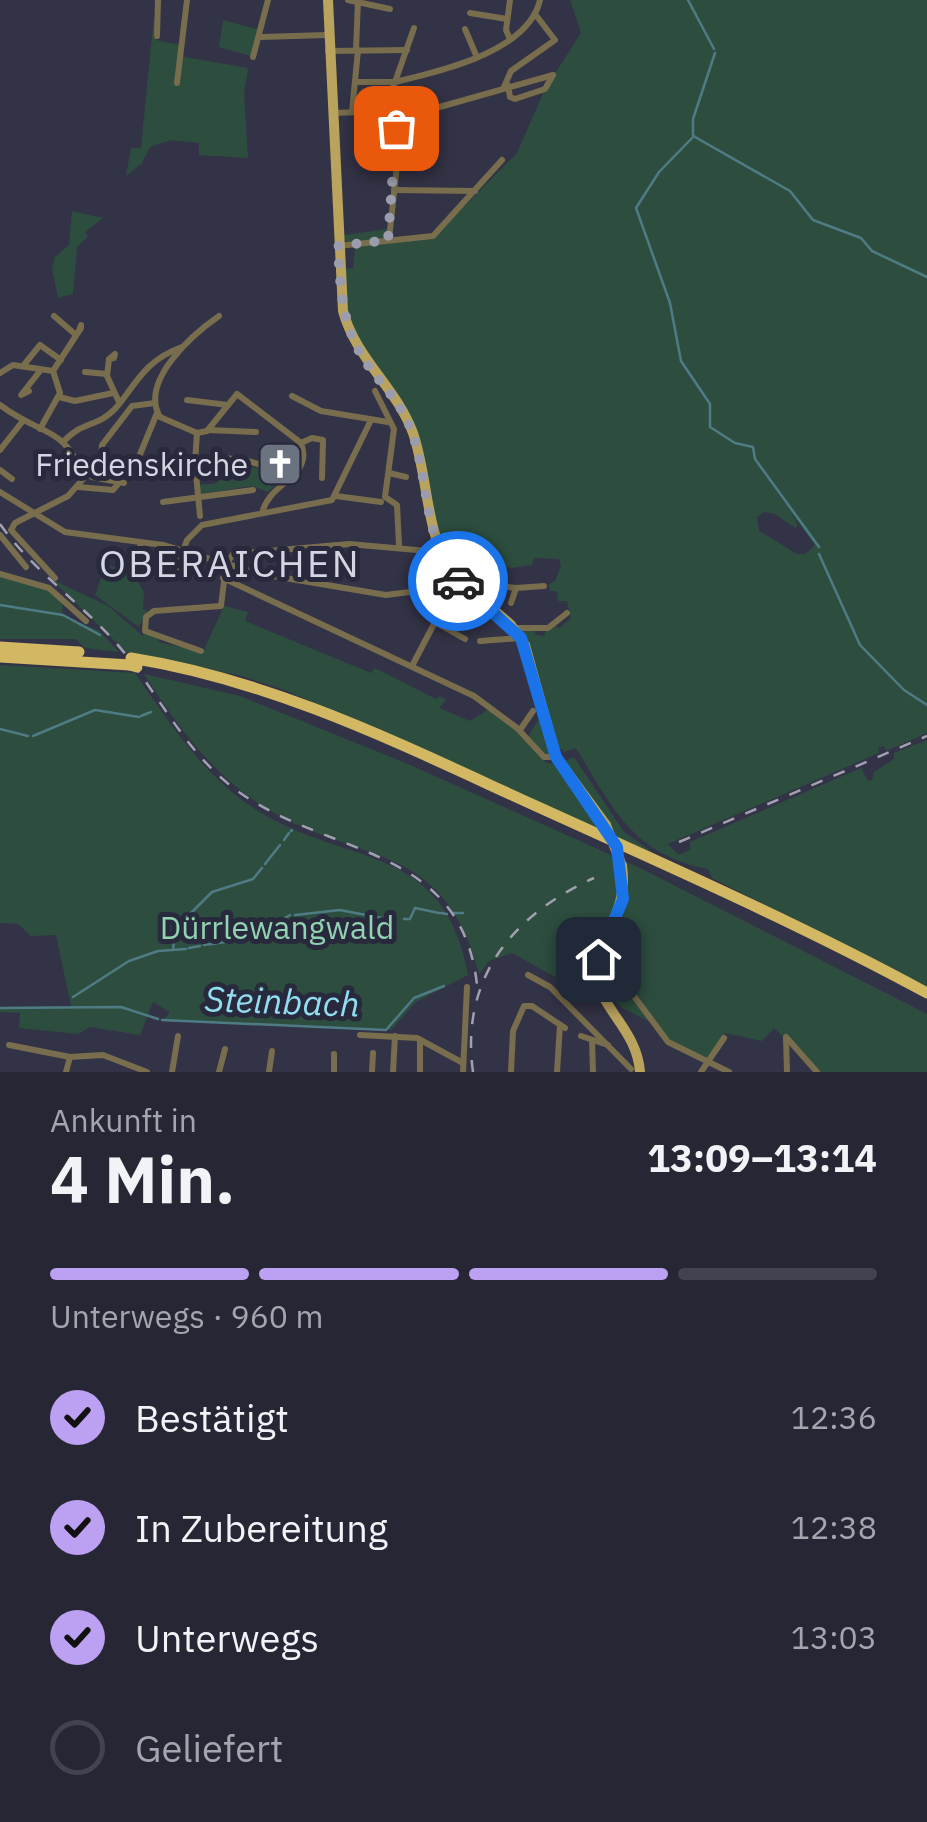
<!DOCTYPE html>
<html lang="de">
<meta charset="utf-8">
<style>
:root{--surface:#262635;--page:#323241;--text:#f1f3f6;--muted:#a4a5ad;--line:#424350;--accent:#bca0f2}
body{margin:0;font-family:"IBM Plex Sans",sans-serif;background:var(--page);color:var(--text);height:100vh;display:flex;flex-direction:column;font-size:38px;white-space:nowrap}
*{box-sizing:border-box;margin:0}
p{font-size:32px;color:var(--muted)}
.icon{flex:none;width:55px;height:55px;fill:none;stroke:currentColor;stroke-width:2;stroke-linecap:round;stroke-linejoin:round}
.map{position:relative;height:1072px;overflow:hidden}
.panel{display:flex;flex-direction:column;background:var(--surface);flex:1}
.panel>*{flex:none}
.pin{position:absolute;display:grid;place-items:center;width:85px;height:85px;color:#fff;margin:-42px;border-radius:20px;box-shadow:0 5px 15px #0006}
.courier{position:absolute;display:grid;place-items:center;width:100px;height:100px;margin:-50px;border:8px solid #1a73e8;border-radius:50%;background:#fff;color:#222;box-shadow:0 2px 12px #0007}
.headline em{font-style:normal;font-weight:700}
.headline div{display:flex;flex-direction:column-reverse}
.headline{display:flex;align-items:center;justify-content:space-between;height:170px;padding:0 50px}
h1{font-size:65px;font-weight:700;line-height:75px}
.bar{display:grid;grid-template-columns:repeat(4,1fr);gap:15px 10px;align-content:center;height:120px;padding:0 50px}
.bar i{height:12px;border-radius:8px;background:var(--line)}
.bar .active{background:var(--accent)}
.bar p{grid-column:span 4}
ol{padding:0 50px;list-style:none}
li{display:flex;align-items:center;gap:30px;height:110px}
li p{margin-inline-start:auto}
li .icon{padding:10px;border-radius:50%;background:var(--accent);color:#111;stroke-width:4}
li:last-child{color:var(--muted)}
li i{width:55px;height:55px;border:5px solid var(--line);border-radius:50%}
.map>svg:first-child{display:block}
.green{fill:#2d4e3f;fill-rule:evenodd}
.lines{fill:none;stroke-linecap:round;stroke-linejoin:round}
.stream{stroke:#4f7b85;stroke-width:2.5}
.minor{stroke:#786d4c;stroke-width:6}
.major{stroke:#baa35d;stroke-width:10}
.highway{stroke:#d3b863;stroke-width:11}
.rail{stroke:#a0a0b0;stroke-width:2.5;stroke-dasharray:12 12;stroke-linecap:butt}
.major-bridge{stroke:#baa35d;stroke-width:10}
.highway-bridge{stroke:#d3b863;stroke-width:11}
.done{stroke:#9c9dac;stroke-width:10;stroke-dasharray:0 18}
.route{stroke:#1a73e8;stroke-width:12}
.labels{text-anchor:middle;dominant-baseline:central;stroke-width:10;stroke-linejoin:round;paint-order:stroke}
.poi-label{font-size:32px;fill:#d5d6e3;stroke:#29293d;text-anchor:end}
.park-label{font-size:32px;fill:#91d2b1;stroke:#29293d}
.water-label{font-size:35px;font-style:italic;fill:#91def1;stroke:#29293d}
.quarter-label{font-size:38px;letter-spacing:2.5px;fill:#d5d6e3;stroke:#29293d}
</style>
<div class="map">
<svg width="927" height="1072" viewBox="0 0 927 1072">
<rect width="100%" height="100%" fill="#333347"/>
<!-- green -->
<g class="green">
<path d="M 570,0 L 927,0 L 927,733 L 886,751 L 884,746 L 878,748 L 879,753 L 668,844 L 678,855 L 690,850 L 690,842 L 861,768 L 868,781 L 872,780 L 874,772 L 894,759 L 894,753 L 927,740 L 927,987 L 712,878 L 708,869 C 633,855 612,807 576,748 L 564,752 L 554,743 L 519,630 L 533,628 L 536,635 L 544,636 L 546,630 L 555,625 L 559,628 L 571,618 L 567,601 L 558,601 L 557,591 L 550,591 L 549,584 L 555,581 L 561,566 L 559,559 L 534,558 L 532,565 L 511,568 L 456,553 L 449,562 L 443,554 L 414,437 L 350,330 L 342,269 L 353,268 L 355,247 L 338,236 L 388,229 L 387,241 L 433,238 L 517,153 L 545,89 L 581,33 ZM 764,512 L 775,514 L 795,528 L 798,526 L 792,514 L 815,545 L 805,554 L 797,554 L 759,531 L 757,517 Z"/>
<polygon points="154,16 156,40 180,45 179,56 248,68 244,93 248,158 199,155 199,143 171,140 150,147 142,163 126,176 131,148 141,148"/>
<polygon points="223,20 260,30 251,56 219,47"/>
<polygon points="72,211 103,218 85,232 88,236 77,247 73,294 58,298 52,268 55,257 69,245"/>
<polygon points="240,464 266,470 278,482 268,492 251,486 200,494 199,485 217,483 220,470 231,473"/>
<polygon points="106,565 132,572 144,592 143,609 147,611 139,627 95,595"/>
<polygon points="0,576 48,589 63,602 62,616 98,630 119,652 85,648 76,639 0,639"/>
<polygon points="51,579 108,606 143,636 144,632 159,637 158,642 203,652 224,606 248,612 245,621 371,673 375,668 436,699 440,696 446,700 439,708 470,721 489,709 527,738 539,719 550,755 543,758 545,762 553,764 604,831 287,691 242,676 127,653"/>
<path d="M 0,665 L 135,673 C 171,725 203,776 258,811 C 350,868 444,842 468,975 L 416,1002 L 391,1030 L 163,1021 L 170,1012 L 153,1002 L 140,1035 L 90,1027 L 78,1034 L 19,1028 L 20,1013 L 0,1012 L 0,1007 L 71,1006 L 56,935 L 31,936 L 18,924 L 0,923 Z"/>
<path d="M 144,674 L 240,696 L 408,764 L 640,868 L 927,1014 L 927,1072 L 820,1072 L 774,1028 L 762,1041 L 725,1033 L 708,1060 L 674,1046 L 653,1023 L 622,1008 L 591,976 L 575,975 L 566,983 L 512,953 L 489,961 L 479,974 C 444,837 356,866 261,805 C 209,771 177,725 144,674 Z"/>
<polygon points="574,757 624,832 659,857 617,837 564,761"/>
</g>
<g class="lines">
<!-- stream -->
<g class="stream">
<polyline points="688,0 714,49"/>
<polyline points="693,135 693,119 715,53"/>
<polyline points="694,136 659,172 636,208 670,303 681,361 710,404 710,427 735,443 753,447 755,459 819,547"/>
<polyline points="695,137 790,191 813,220 861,238 872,251 927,277"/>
<polyline points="819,554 860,645 904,690 927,705"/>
<polyline points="0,605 63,615 100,635"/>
<polyline points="141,716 151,712"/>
<polyline points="0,729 28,736"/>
<polyline points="33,736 95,710 139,717"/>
<polyline points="291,831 292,830"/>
<polyline points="284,840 289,833"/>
<polyline points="265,864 280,845"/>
<polyline points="441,913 447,914"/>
<polyline points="452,913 463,913"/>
<polyline points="295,915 340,910 392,920"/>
<polyline points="404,919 410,919 415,908 439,913"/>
<polyline points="183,921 212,892 253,879 262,868"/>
<polyline points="176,930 180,923"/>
<polyline points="204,945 248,939 290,915"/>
<polyline points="189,948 200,946"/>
<polyline points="173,950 175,932"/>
<polyline points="73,997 129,961 158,951 186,949"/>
<polyline points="0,1008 121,1007 158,1019"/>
<polyline points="162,1020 386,1030 414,998 444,986"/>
</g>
<!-- minor -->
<g class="minor">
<polyline points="348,0 390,9"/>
<polyline points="470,13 507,19"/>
<polyline points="465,29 476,55"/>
<polyline points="157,36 158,0"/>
<polyline points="261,37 327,35"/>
<polyline points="510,39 506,30 510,0"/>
<polyline points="356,50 358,0"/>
<polyline points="328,51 407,50"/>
<polyline points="253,57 268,0"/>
<polyline points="357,82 395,82 414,28"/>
<polyline points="177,83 187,0"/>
<polyline points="508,85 510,97 515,99 545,89 553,75"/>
<polyline points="504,87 511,71 555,40 535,14"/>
<path d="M 385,108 L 395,82 C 440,71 528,52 540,0"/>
<polyline points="352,112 358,50"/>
<polyline points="332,113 429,110 553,75"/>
<polyline points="394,190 475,191"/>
<polyline points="389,239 397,165 396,113"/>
<polyline points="338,246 433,236 502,160"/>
<polyline points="54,316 76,335"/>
<polyline points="109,359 115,354 114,358 109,359 107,376 119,402"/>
<polyline points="23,366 40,345 61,360"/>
<polyline points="53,371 81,328 81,325 78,333"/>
<polyline points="85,372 107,374"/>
<polyline points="0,373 13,365 53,371"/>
<polyline points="29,391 21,395 40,371"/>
<polyline points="375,391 394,429 385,497 397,505 399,545"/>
<polyline points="292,396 321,411 388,422"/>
<polyline points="59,397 75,401 113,393"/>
<polyline points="187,400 228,405"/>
<path d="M 0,405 C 42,437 64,424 84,478 L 68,496 L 15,523 L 11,530 L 55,578"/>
<polyline points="40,429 60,393 53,371"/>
<polyline points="208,430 256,432"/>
<path d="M 197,433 L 207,431 L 237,394 L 301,443 C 314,476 271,482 263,510"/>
<path d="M 65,440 C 79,427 82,428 98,421 C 131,406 131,365 182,347"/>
<polyline points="301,443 312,438 323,440 322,478"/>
<polyline points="0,450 22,422"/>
<path d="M 100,463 C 143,467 258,439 282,482"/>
<polyline points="136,464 157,413"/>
<polyline points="0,470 12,479"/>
<polyline points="389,473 406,477"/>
<polyline points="92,477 124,483"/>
<polyline points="84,478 100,466 102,445 132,406 155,403"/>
<polyline points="78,487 113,490 118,484"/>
<polyline points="0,492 65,532 163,545 261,574 386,595 457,586"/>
<polyline points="336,496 381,502"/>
<polyline points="163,502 253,490"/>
<path d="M 200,516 L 195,463 L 197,433 L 160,417 C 139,381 193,334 219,316"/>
<polyline points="0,535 26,567"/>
<polyline points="141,542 135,572 174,576 187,540 202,525 332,500 371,420"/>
<polyline points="0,574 49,588 86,621"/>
<polyline points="223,578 474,696 517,728 544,757 556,757"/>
<polyline points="463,582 516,588 544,586"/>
<polyline points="511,603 516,588"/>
<polyline points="515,628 548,628 567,613"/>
<polyline points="480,641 520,638"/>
<polyline points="201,651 145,631 146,617 154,611 221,606 226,565 233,554 349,544 439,552"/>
<polyline points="412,666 435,622 465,639"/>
<polyline points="520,730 533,711"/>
<polyline points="602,953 668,1042 729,1072"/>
<polyline points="528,975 550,987 631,1069"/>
<polyline points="360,1035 417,1038 463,1063"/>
<polyline points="581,1036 608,1045"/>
<polyline points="786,1037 817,1072"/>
<polyline points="786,1038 787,1072"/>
<polyline points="592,1040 593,1072"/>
<polyline points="9,1045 70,1057 103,1055 147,1072"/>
<polyline points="334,1054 334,1072"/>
<polyline points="66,1072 70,1057"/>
<polyline points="172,1072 178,1036"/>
<polyline points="219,1072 225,1049"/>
<polyline points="269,1072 272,1051"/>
<polyline points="372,1072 373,1053"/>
<polyline points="393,1072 395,1036"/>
<polyline points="420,1072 420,1040"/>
<polyline points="463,1072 467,987"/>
<polyline points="511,1072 513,1031 524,1006 532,1006 565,1028"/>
<polyline points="557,1072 560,1025"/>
<polyline points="701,1072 724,1038"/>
</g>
<!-- major -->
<g class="major">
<path d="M 328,0 L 343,311 C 356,359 396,387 413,433 C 430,483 424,538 458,581"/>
<polyline points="463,586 457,582 463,582 511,625 525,645 556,757 606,825"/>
<path d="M 622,866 C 629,916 597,933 597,972 C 596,1006 637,1028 640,1072"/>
</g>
<!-- highway -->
<g class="highway">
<polyline points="0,647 79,652"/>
<polyline points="0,657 130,665"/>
<path d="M 131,658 C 276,681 404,746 536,806 C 668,866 800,924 927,993"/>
</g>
<!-- rail -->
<g class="rail">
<path d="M 0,524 C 33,571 79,601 117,644 C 155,688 180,743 225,781 C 314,858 461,838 477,985"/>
<polyline points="679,842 927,736"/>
<path d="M 473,1072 C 460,979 512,915 594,878"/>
</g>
<!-- major-bridge -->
<polyline class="major-bridge" points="606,825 622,866"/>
<!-- highway-bridge -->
<polyline class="highway-bridge" points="130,665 137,667"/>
</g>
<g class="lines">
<!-- done -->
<path class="done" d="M 396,128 L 388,240 L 338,246 C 340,288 342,328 367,364 C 384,388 404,406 413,435 C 429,483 424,541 458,581"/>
<!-- route -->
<polyline class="route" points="458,581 521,638 556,757 617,847 623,899 598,959"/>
</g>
<!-- icons -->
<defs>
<symbol id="church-square" viewBox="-11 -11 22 22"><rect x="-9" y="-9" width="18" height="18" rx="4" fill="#6b7280" stroke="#29293d"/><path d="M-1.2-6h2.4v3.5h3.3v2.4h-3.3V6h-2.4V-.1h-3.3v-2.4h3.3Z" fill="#fff"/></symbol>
</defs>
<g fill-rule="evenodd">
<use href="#church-square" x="255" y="439" width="50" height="50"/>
</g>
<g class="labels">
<!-- poi labels -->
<g class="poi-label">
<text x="248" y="464">Friedenskirche</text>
</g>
<!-- park labels -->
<g class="park-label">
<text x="277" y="927">Dürrlewangwald</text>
</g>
<!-- water labels -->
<g class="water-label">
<text transform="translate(282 1001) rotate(2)">Steinbach</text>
</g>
<!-- quarter labels -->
<g class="quarter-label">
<text x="230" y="562">OBERAICHEN</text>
</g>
</g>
</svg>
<div class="pin" style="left:396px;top:128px;background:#ea580c"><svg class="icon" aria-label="bag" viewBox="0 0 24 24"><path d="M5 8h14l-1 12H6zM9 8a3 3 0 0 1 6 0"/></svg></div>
<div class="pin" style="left:598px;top:959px;background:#1f2937"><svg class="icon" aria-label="home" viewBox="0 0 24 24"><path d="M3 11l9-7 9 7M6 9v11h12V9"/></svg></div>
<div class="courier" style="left:458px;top:581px"><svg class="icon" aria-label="car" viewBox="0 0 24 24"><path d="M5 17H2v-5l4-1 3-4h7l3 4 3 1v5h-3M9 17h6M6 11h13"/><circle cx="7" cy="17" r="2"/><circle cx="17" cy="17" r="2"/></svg></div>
</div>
<section class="panel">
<div class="headline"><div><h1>4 Min.</h1><p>Ankunft in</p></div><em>13:09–13:14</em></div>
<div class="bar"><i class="active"></i><i class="active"></i><i class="active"></i><i></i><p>Unterwegs · 960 m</p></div>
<ol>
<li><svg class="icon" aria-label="check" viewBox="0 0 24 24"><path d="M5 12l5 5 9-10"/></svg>Bestätigt<p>12:36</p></li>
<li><svg class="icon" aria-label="check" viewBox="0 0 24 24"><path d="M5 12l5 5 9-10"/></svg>In Zubereitung<p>12:38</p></li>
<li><svg class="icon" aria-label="check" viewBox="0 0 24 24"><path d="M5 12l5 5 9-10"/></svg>Unterwegs<p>13:03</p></li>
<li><i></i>Geliefert</li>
</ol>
</section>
